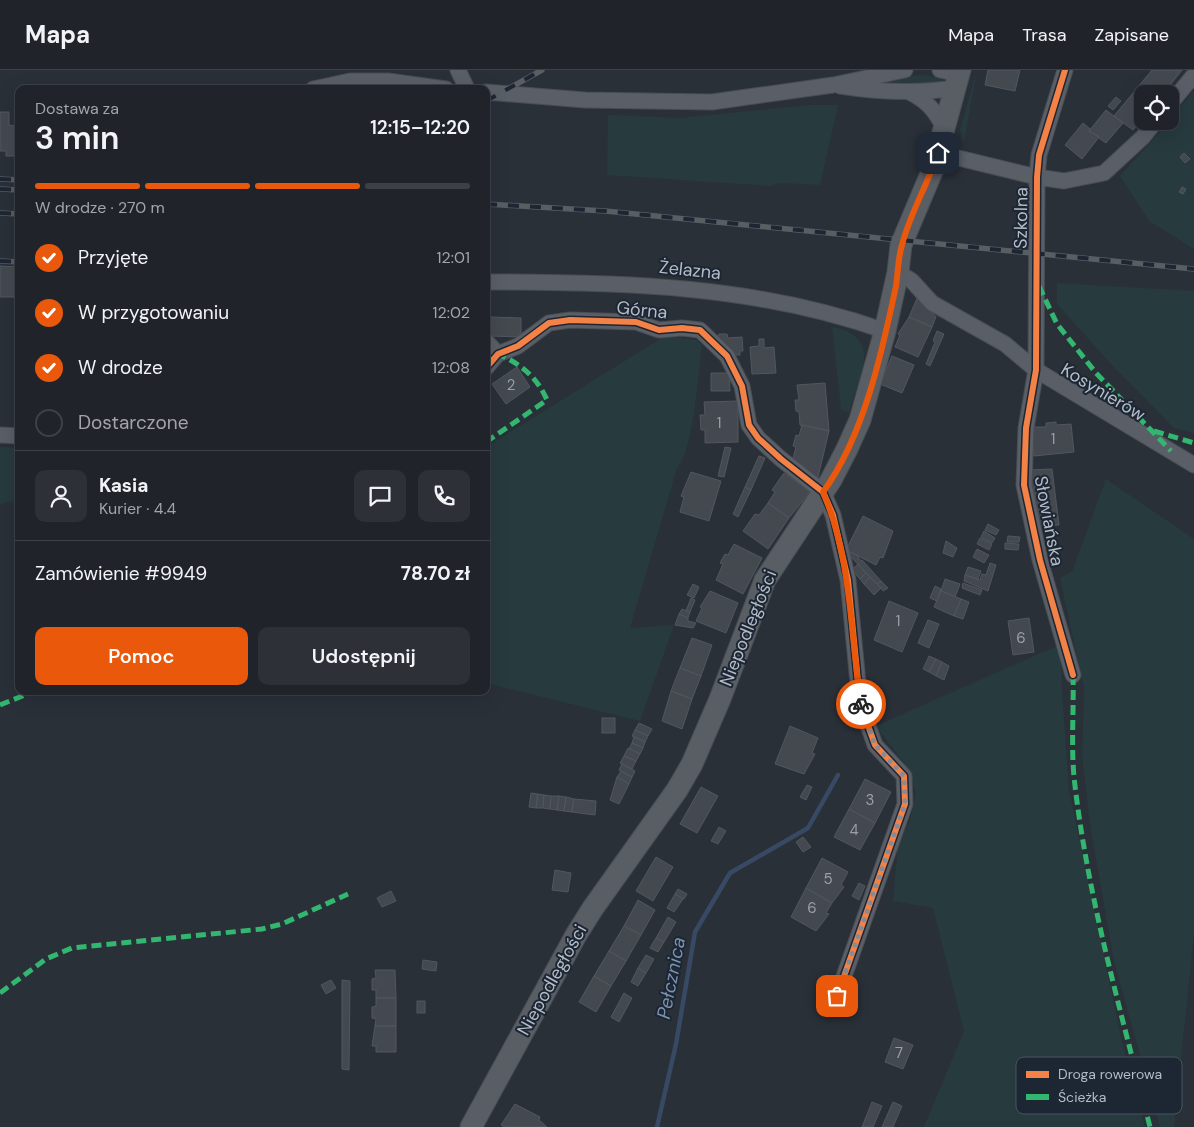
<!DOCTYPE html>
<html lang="pl">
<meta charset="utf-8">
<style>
:root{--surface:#20242a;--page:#2d3036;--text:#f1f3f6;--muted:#a2a4a8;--line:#3d4147;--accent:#ea580c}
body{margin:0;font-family:"DM Sans",sans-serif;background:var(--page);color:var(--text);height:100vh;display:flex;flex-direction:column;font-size:19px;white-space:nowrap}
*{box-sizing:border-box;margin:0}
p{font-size:16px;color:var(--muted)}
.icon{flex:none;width:28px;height:28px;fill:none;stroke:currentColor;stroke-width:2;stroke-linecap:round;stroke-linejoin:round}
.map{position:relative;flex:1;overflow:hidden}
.side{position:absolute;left:15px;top:15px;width:475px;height:610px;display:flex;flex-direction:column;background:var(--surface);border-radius:10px;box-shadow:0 5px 20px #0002,0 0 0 1px var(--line)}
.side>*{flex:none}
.tools{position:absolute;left:1134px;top:15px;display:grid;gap:10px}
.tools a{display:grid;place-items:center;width:45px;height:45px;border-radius:10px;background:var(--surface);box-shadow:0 5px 20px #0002,0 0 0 1px var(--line);font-size:25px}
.pin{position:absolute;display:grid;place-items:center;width:42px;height:42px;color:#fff;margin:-21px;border-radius:10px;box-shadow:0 2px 8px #0006}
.courier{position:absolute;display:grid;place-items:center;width:50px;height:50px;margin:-25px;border:4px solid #ea580c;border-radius:50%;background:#fff;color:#222;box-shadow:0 1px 6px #0007}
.headline em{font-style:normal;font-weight:600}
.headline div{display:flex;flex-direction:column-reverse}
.headline{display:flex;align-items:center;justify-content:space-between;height:85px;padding:0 20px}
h1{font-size:32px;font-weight:600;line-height:38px}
.bar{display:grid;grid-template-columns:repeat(4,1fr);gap:8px 5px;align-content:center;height:60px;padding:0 20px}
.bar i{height:6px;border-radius:4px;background:var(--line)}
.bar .active{background:var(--accent)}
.bar p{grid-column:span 4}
.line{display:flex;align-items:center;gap:12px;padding:0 20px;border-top:1px solid var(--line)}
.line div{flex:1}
.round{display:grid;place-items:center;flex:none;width:52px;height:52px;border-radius:10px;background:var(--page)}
ol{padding:0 20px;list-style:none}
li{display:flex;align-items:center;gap:15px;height:55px}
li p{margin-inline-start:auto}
li .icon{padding:5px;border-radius:50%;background:var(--accent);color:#fff;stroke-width:4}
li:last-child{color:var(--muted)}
li i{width:28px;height:28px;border:2px solid var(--line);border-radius:50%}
.primary-button{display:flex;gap:10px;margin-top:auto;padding:10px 20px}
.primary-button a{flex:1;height:58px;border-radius:10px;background:var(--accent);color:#fff;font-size:20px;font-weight:600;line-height:58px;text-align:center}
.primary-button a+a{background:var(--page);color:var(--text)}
header{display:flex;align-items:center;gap:30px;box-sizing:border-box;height:70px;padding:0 25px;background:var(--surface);border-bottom:1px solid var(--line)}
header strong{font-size:24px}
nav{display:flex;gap:28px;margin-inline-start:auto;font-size:18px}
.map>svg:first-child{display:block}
.green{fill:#273a3e}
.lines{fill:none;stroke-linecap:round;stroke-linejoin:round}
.stream{stroke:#384963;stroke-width:4.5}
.building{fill:#444950;stroke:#52575f}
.minor-casing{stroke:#484c53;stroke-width:17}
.secondary-casing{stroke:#484c53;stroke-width:23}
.minor{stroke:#5a5e66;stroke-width:15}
.secondary{stroke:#595d64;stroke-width:21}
.rail-casing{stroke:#595d64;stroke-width:5.5}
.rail{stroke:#1d2633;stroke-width:4;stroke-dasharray:11;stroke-linecap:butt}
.quiet{stroke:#33b770;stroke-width:5;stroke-dasharray:10 5;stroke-linecap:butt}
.cycleway-casing{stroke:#1d2633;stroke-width:9}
.cycleway{stroke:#f48246;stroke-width:6}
.done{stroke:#848b96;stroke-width:5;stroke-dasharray:0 9}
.route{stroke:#ea580c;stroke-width:6}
.labels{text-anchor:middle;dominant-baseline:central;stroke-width:4;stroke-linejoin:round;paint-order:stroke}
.number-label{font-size:15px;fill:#989fab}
.street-label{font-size:18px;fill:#b4bcc9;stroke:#1d2633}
.water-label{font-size:19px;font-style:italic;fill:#7c92b1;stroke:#1d2633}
.key{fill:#1d2633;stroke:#4a5360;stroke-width:1}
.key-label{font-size:14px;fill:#b4bcc9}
</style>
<header>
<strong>Mapa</strong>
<nav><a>Mapa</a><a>Trasa</a><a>Zapisane</a></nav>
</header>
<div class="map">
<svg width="1194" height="1057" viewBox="0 0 1194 1057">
<rect width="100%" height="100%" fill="#2a3038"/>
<!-- green -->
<g class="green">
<polygon points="977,0 964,73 960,60"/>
<polygon points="917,5 941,7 945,11 940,15 876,14"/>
<polygon points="1194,20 1194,179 1149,151 1120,106 1168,53"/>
<polygon points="809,35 838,35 820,115 779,113 771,116 607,105 608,45 681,48"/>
<polygon points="1057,213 1194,221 1194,363 1174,358 1113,296 1057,234"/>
<path d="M 832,257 C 885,267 859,307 849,342 L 841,340 Z"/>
<path d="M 665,266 L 697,270 L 702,276 C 698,303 694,380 677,398 L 630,558 L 674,555 L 640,651 L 486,613 L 486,377 Z"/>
<polygon points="0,377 19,378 19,430 0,434"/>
<polygon points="1106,409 1194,469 1194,863 1174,1057 1160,1057 1114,891 1090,755 1082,685 1084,618 1060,508 1072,502"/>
<polygon points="1061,574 1062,620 1069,720 1122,972 1145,1057 924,1057 964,961 933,838 893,831 898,776 910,750 916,724 906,696 876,656"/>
</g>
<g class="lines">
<!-- stream -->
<polyline class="stream" points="657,1057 676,974 695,862 730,803 808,758 838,705"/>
</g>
<!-- building -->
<g class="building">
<polygon points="988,0 1020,0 1015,21 985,15"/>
<polygon points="1152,0 1182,0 1163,24 1142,24 1142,49 1133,60 1114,46"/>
<polygon points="1116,27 1121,31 1113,40 1108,36"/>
<polygon points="1106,40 1123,53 1106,73 1089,61"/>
<polygon points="0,42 9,42 9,55 15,56 16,86 6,86 6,81 0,81"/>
<polygon points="1083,53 1090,59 1089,61 1099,67 1082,89 1065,75"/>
<polygon points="1184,83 1190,89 1185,93 1180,87"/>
<polygon points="1182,117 1186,119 1183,124 1179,122"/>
<polygon points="0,196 19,197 19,227 0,227"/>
<polygon points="918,226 936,247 932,257 909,247"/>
<polygon points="490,247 521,248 521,267 490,266"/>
<polygon points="909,247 932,257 918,287 895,277 900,265 898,264"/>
<polygon points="937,261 944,264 930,296 926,294 935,272 933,271"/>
<polygon points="719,264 727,264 728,268 742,267 743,281 740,281 740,285 732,285 718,267"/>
<polygon points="759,269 764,269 764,278 774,277 776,303 752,304 750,277 759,276"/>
<polygon points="892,286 914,295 902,323 880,314"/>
<polygon points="517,297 530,317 506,334 492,314"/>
<polygon points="711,303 729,303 730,321 711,321"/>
<polygon points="825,313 829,361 800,355 799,342 796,341 795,330 799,330 797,315"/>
<polygon points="738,331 738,372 705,373 705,360 701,360 700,345 705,345 704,332"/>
<polygon points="1056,352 1056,355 1071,354 1074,382 1034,386 1031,357 1046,357 1046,353"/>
<polygon points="802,355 829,361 818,407 802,401 803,396 792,392 796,377 793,376 796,365 799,366"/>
<polygon points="725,377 731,378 724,407 718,406"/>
<polygon points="759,386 765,388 751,420 745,417"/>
<polygon points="1052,399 1059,455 1037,456 1030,400"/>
<polygon points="691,402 721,411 709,451 680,442 684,427 681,426"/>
<polygon points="784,403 810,422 789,448 768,433 775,422 772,420"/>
<polygon points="745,417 751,420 738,447 733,444"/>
<polygon points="768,433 789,448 768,479 743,461 755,444 759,445"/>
<polygon points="863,446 893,461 883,488 880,487 876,495 846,480"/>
<polygon points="988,454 999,460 996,465 985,460"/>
<polygon points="984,461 995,468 992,473 981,467"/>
<polygon points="1008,466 1020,467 1019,472 1007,472"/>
<polygon points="980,468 992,474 989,480 977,474"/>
<polygon points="946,471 957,478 953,487 943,483"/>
<polygon points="1005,473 1019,474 1018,480 1005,479"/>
<polygon points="734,474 762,488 743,524 716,510 723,494 720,493 725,484 728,485"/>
<polygon points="977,479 989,485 984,493 973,487"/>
<polygon points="850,482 859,486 858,489 863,491 881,511 877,514 849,485"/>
<polygon points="990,493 996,495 988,521 964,511 965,505 980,510 982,504 986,505"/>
<polygon points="858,494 866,503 860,509 852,500"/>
<polygon points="968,497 981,501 978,509 965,505"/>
<polygon points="866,503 870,507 864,514 860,509"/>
<polygon points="870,507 881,518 874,525 864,514"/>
<polygon points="945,509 960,514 955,527 941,521"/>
<polygon points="881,511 888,518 883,521 881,518 877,514"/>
<polygon points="963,513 982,520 980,525 962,518"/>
<polygon points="693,514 699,517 694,528 687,525"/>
<polygon points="935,516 941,519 937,531 930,528"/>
<polygon points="710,521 738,533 726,563 696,551 702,538 700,537"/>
<polygon points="941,521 961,529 954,546 934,537"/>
<polygon points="691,528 695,530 690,542 686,541"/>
<polygon points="961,529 969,532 963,549 954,546"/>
<polygon points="889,531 918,543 902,582 874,570"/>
<polygon points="682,539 690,542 688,548 679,544"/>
<polygon points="679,544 688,548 688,551 696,553 693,558 675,555"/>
<polygon points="1029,548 1034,582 1013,585 1008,551"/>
<polygon points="928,550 939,554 929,578 918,573"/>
<polygon points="692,568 712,575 701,606 680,598"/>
<polygon points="929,586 936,589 929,602 923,599"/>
<polygon points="936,589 942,592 936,606 929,602"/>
<polygon points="942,592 949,596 944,610 936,606"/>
<polygon points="680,598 701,606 692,629 671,621"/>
<polygon points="671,621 692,629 682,659 662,651"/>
<rect x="602" y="648" width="13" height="15"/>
<polygon points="639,653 652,659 648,666 635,660"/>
<polygon points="790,656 818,668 812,683 815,684 804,704 775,694"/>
<polygon points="635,660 648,666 645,672 632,666"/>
<polygon points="634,667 645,672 643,678 632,673"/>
<polygon points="632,673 643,678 640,684 629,679"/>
<polygon points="628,678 640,684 636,691 624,686"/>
<polygon points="624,686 636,691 632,699 620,693"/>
<polygon points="622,694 635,701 632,707 619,700"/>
<polygon points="621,701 632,707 629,714 617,707"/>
<polygon points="617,707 629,714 619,734 610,730"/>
<polygon points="865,709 891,722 875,753 849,739"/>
<polygon points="807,715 812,717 806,730 800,727"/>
<polygon points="701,717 718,726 697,763 680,754"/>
<polygon points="531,723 538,724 536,738 529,737"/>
<polygon points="538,724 544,725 543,738 536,738"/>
<polygon points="544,725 551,726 550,739 543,738"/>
<polygon points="551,726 559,726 557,740 550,739"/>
<polygon points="559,726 566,727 564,741 557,740"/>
<polygon points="566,727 574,729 572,742 564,741"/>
<polygon points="574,729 596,731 595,745 572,742"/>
<polygon points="849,739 875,753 860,780 834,767"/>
<polygon points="719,757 726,761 718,774 711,771"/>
<polygon points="803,767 811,777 803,782 796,772"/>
<polygon points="656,787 673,797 653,831 636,821"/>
<polygon points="822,788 848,802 841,815 844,817 832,833 806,818"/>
<polygon points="555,800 571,803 568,822 552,820"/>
<polygon points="859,813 865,816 859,830 852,826"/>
<polygon points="806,818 832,833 826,843 829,844 816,861 791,847"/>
<polygon points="678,819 687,824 684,829 675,824"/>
<polygon points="391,821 396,831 382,837 377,828"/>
<polygon points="675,824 683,829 674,842 667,838"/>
<polygon points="638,830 655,840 641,865 624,856"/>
<polygon points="668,847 676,852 664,872 656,868"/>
<polygon points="624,856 641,865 626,891 609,881"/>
<polygon points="656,868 664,872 658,882 650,878"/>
<polygon points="609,881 626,891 611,916 594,906"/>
<polygon points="646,885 654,889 646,903 638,898"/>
<polygon points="423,890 437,892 436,901 422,899"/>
<polygon points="638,898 646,903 638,916 631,912"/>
<polygon points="375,900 395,900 396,928 376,928 376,920 372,920 372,909 376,908"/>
<polygon points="594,906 611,916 596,942 579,932"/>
<polygon points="331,910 336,918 326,924 321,915"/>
<polygon points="342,910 350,911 349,1000 342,999"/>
<polygon points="624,923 632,928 619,952 611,947"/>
<polygon points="376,928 396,928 396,956 375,956 376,949 372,948 372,937 376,936"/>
<rect x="417" y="931" width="8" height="12"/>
<polygon points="375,956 396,956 396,982 376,982 376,976 372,976"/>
<polygon points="894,968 913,975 903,999 885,992"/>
<polygon points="872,1032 882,1036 873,1057 862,1057"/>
<polygon points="893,1032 902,1036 893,1057 882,1057"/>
<polygon points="515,1034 540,1047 539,1050 547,1057 504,1057 501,1055"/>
</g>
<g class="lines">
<defs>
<g id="minor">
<polyline points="458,0 467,19"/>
<polyline points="940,0 959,4"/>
<polyline points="1065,0 1039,85 1037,107 1036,300 1026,358 1024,415 1040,490 1073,605"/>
<path d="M 840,16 C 878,22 917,24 955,18"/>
<polyline points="313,19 350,11 388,11 446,19"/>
<polyline points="486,22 585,30 712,32 833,15 905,0"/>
<path d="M 909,22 C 927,31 935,40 944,58"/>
<polyline points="1170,34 1194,5"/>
<polyline points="938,83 1037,107 1064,111 1104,103 1143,67 1156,51"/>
<polyline points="898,202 912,211 932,233 1005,274 1036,300 1194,395"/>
<path d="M 486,212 C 622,212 756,215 885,261"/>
<polyline points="486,271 498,284"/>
<polyline points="486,298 498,284 518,276 549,253 570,250 636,252 659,260 682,258 700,260 727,286 742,316 749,355 758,368 781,389 823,422 833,445 848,510 860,633 875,675 904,706 905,734 837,926"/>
<polyline points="0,365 19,366"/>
</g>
<polyline id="secondary" points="471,1057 576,865 593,838 677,720 692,694 720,629 765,510 831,410 847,379 860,350 885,261 898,202 901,175 933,99 960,0"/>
</defs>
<!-- minor casing -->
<use href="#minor" class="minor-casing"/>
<!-- secondary casing -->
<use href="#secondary" class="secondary-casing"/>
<!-- minor -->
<use href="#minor" class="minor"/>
<!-- secondary -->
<use href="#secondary" class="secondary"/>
<defs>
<g id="rail">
<polyline points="486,31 542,0"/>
<polyline points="0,109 19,110"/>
<polyline points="0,119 19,120"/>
<polyline points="486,134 605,141 1194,199"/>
<polyline points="0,143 19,144"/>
<polyline points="0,191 19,192"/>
</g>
</defs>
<!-- rail casing -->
<use href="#rail" class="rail-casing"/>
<!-- rail -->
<use href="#rail" class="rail"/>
<!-- quiet -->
<g class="quiet">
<polyline points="1039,216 1057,254 1096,303 1171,381"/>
<polyline points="1154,361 1194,373"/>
<path d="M 486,372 L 547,330 C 537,307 521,294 498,284"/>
<path d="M 1073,605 C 1074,639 1071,673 1074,707 C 1087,826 1121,941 1150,1057"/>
<polyline points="0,635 35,621"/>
<polyline points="0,923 46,889 72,878 262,859 282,854 348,824"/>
</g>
<defs>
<g id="cycleway">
<polyline points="1065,0 1039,85 1037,107 1036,300 1026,358 1024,415 1040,490 1073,605"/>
<polyline points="486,298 498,284 518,276 549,253 570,250 636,252 659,260 682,258 700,260 727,286 742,316 749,355 758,368 781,389 823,422 833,445 848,510 860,633 875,675 904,706 905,734 837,926"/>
</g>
</defs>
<!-- cycleway casing -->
<use href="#cycleway" class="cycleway-casing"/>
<!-- cycleway -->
<use href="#cycleway" class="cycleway"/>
</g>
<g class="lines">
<!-- done -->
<polyline class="done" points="837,926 905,734 904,706 875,675 861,634"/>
<!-- route -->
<path class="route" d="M 861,634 C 850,563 852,489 823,422 C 864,366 882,282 896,216 C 898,202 898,188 902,175 C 910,143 928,114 938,83"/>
</g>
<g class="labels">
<!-- number labels -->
<g class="number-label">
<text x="511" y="315">2</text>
<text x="719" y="353">1</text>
<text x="1053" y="369">1</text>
<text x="898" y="551">1</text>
<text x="1021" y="568">6</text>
<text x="870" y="730">3</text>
<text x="854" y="760">4</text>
<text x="828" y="809">5</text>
<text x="812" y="838">6</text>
<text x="899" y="983">7</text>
</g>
<!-- street labels -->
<g class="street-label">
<text transform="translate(1021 148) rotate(-89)">Szkolna</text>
<text transform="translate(690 200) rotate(6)">Żelazna</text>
<text transform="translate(642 240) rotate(6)">Górna</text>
<text transform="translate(1103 322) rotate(31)">Kosynierów</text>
<text transform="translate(1049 451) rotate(79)">Słowiańska</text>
<text transform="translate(748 558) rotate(-68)">Niepodległości</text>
<text transform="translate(552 910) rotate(-61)">Niepodległości</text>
</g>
<!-- water labels -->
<g class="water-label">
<text transform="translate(671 908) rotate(-79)">Pełcznica</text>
</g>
</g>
<!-- legend -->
<rect x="1016" y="987" width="166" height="57" rx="8" class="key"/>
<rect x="1026" y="1001" width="23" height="7" fill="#f48246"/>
<rect x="1026" y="1024" width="23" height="6" fill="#33b770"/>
<g class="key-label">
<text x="1058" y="1009">Droga rowerowa</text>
<text x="1058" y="1032">Ścieżka</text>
</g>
</svg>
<div class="tools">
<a><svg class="icon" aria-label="locate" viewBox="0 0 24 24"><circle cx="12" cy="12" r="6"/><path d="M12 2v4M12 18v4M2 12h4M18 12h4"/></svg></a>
</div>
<div class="pin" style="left:837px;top:926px;background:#ea580c"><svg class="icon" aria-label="bag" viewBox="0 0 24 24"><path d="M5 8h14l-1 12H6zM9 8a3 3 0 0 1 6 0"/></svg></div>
<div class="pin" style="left:938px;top:83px;background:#1f2937"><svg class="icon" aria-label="home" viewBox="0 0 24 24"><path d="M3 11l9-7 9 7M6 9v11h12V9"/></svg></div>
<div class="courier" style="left:861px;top:634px"><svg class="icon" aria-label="bike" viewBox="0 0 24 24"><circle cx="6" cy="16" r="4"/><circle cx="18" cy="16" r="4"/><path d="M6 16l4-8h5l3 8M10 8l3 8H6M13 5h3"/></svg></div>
<section class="side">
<div class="headline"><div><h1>3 min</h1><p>Dostawa za</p></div><em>12:15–12:20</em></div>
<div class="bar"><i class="active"></i><i class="active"></i><i class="active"></i><i></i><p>W drodze · 270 m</p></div>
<ol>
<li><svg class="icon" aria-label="check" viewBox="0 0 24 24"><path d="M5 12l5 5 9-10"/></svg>Przyjęte<p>12:01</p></li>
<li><svg class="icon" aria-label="check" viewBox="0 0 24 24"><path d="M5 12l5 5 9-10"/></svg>W przygotowaniu<p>12:02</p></li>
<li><svg class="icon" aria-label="check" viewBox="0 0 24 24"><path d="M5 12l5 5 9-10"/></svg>W drodze<p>12:08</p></li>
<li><i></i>Dostarczone</li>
</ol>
<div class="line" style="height:90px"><a class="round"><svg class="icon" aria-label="person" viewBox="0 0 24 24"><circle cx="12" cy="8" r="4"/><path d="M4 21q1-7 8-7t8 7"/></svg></a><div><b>Kasia</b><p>Kurier · 4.4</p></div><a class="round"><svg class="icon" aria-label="chat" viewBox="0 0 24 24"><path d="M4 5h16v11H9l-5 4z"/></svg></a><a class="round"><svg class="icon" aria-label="phone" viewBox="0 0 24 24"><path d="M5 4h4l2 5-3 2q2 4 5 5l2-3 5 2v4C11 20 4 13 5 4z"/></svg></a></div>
<div class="line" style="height:65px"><div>Zamówienie #9949</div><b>78.70 zł</b></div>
<div class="primary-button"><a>Pomoc</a><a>Udostępnij</a></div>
</section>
</div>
